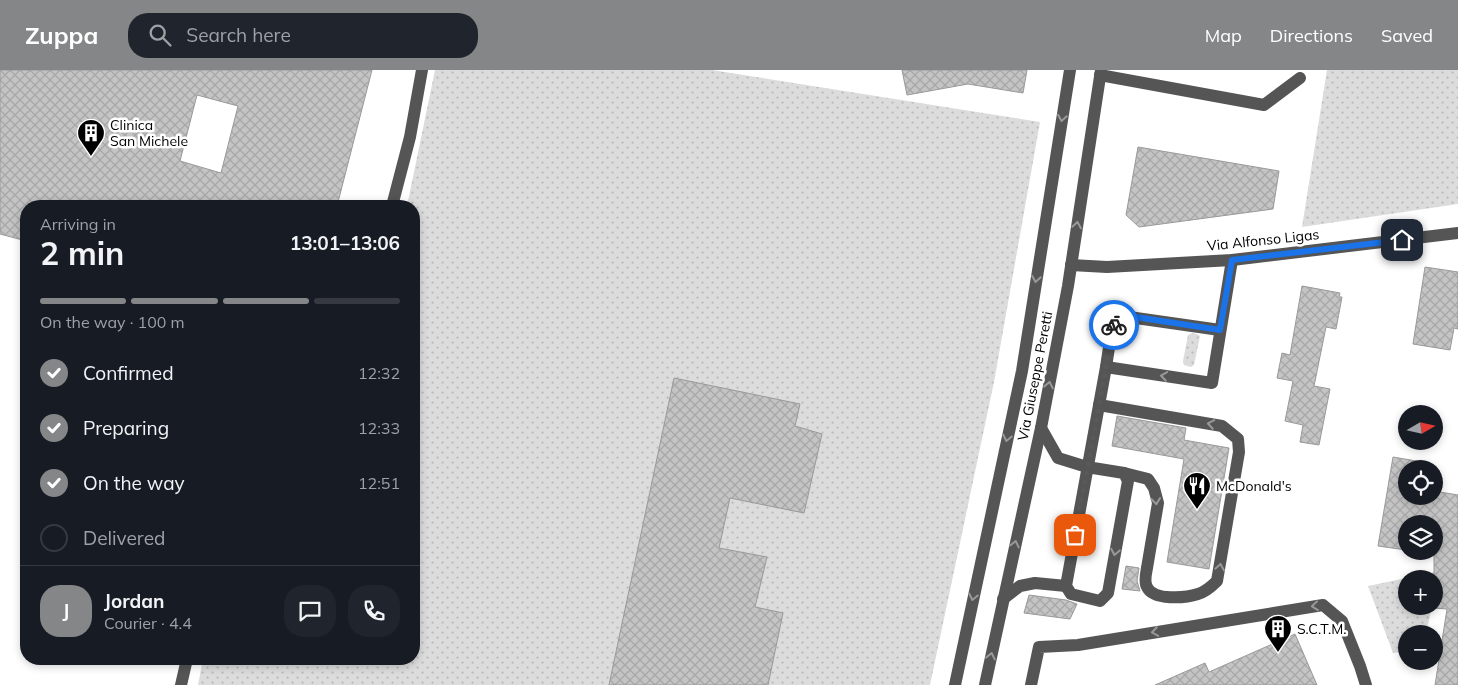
<!DOCTYPE html>
<meta charset="utf-8">
<style>
:root{--surface:#171b24;--page:#20242c;--text:#f1f3f6;--muted:#9ea1a6;--line:#363941;--accent:#858687}
body{margin:0;font-family:Mulish,sans-serif;background:var(--page);color:var(--text);height:100vh;display:flex;flex-direction:column;font-size:19px;white-space:nowrap}
*{box-sizing:border-box;margin:0}
p{font-size:16px;color:var(--muted)}
.icon{flex:none;width:28px;height:28px;fill:none;stroke:currentColor;stroke-width:2;stroke-linecap:round;stroke-linejoin:round}
.map{position:relative;flex:1;overflow:hidden}
.drawer{position:absolute;left:20px;top:130px;width:400px;height:465px;display:flex;flex-direction:column;background:var(--surface);border-radius:20px;box-shadow:0 2px 8px #0003}
.drawer>*{flex:none}
.needle{width:32px;rotate:81deg}
.fabs{position:absolute;left:1398px;top:335px;display:grid;gap:10px}
.fabs a{display:grid;place-items:center;width:45px;height:45px;border-radius:50%;background:var(--surface);box-shadow:0 2px 8px #0003;font-size:25px}
.pin{position:absolute;display:grid;place-items:center;width:42px;height:42px;color:#fff;margin:-21px;border-radius:10px;box-shadow:0 2px 8px #0006}
.courier{position:absolute;display:grid;place-items:center;width:50px;height:50px;margin:-25px;border:4px solid #1a73e8;border-radius:50%;background:#fff;color:#222;box-shadow:0 1px 6px #0007}
.headline em{font-style:normal;font-weight:700}
.headline div{display:flex;flex-direction:column-reverse}
.headline{display:flex;align-items:center;justify-content:space-between;height:85px;padding:0 20px}
h1{font-size:32px;font-weight:700;line-height:38px}
.bar{display:grid;grid-template-columns:repeat(4,1fr);gap:8px 5px;align-content:center;height:60px;padding:0 20px}
.bar i{height:6px;border-radius:4px;background:var(--line)}
.bar .active{background:var(--accent)}
.bar p{grid-column:span 4}
.line{display:flex;align-items:center;gap:12px;padding:0 20px;border-top:1px solid var(--line)}
.line div{flex:1}
.round{display:grid;place-items:center;flex:none;width:52px;height:52px;border-radius:20px;background:var(--page)}
ol{padding:0 20px;list-style:none}
li{display:flex;align-items:center;gap:15px;height:55px}
li p{margin-inline-start:auto}
li .icon{padding:5px;border-radius:50%;background:var(--accent);color:#fff;stroke-width:4}
li:last-child{color:var(--muted)}
li i{width:28px;height:28px;border:2px solid var(--line);border-radius:50%}
header{display:flex;align-items:center;gap:30px;box-sizing:border-box;height:70px;padding:0 25px;background:var(--accent);color:#fff}
header strong{font-size:24px}
nav{display:flex;gap:28px;margin-inline-start:auto;font-size:18px}
.search{width:350px;height:45px;background:var(--page);display:flex;align-items:center;gap:12px;box-sizing:border-box;padding:0 18px;border-radius:20px;color:var(--muted);font-size:19px}
.map>svg:first-child{display:block}
.grass{fill:url(#grass-dots)}
.building{fill:url(#building-cross-hatch);stroke:#999;fill-rule:evenodd}
.lines{fill:none;stroke-linecap:round;stroke-linejoin:round}
.minor{stroke:#555;stroke-width:12}
.oneway{stroke:#999}
.done{stroke:#595959;stroke-width:5;stroke-dasharray:0 9}
.route{stroke:#1a73e8;stroke-width:6}
.labels{text-anchor:middle;dominant-baseline:central;stroke-width:5;stroke-linejoin:round;paint-order:stroke}
.poi-label{font-size:14px;fill:#000;stroke:#fff;text-anchor:start}
.street-label{font-size:14px;fill:#000;stroke:#fff}
</style>
<header>
<strong>Zuppa</strong>
<div class="search"><svg class="icon" aria-label="search" viewBox="0 0 24 24"><circle cx="10" cy="10" r="6"/><path d="M15 15l6 6"/></svg>Search here</div>
<nav><a>Map</a><a>Directions</a><a>Saved</a></nav>
</header>
<div class="map">
<svg width="1458" height="615" viewBox="0 0 1458 615">
<defs>
<pattern id="grass-dots" width="8" height="8" patternUnits="userSpaceOnUse" patternTransform="scale(1.25)"><rect width="8" height="8" fill="#dcdcdc"/><path d="M2 2h.1M6 6h.1" fill="none" stroke="#bbb" stroke-width="1.8" stroke-linecap="round"/></pattern>
<pattern id="building-cross-hatch" width="8" height="8" patternUnits="userSpaceOnUse" patternTransform="scale(1.25)"><rect width="8" height="8" fill="#c4c4c4"/><path d="M0 0l8 8M0 8l8-8" fill="none" stroke="#a7a7a7"/></pattern>
</defs>
<rect width="100%" height="100%" fill="#fff"/>
<!-- grass -->
<g class="grass">
<polygon points="435,0 712,0 1040,52 994,312 930,615 198,615 203,589 414,589 414,136 407,136"/>
<polygon points="1327,0 1458,0 1458,134 1302,157"/>
<polygon points="1192,263 1197,264 1200,266 1194,295 1191,297 1184,295 1183,291 1188,265"/>
<polygon points="1440,501 1434,528 1434,509 1406,509 1406,536 1432,536 1426,564 1406,564 1406,581 1393,583 1368,516"/>
</g>
<!-- building -->
<g class="building">
<path d="M 0,0 L 372,0 L 337,136 L 26,136 L 26,171 L 0,164 ZM 197,25 L 238,36 L 221,103 L 180,91 Z"/>
<polygon points="902,0 1027,0 1023,23 968,14 907,25"/>
<polygon points="1138,77 1279,101 1273,139 1139,157 1126,145"/>
<polygon points="1425,197 1458,202 1458,259 1454,258 1450,280 1413,274"/>
<polygon points="1302,216 1340,223 1339,227 1342,227 1336,259 1326,257 1314,316 1330,319 1319,375 1300,372 1303,355 1285,351 1293,311 1277,308 1282,283 1290,285"/>
<polygon points="674,308 800,334 795,356 822,364 804,443 730,428 719,478 767,487 755,537 783,543 768,615 609,615"/>
<polygon points="1117,346 1186,358 1184,370 1229,378 1209,499 1167,492 1184,389 1112,376"/>
<polygon points="1393,387 1428,393 1427,399 1406,399 1406,426 1434,426 1434,421 1458,425 1458,615 1435,615 1447,539 1434,538 1434,485 1411,481 1434,481 1434,454 1406,454 1406,480 1378,476"/>
<polygon points="1126,496 1139,498 1137,511 1140,521 1122,519"/>
<polygon points="1029,525 1066,530 1077,534 1070,549 1024,543"/>
<polygon points="1295,564 1317,615 1155,615 1205,593 1209,602"/>
</g>
<g class="lines">
<!-- minor -->
<g class="minor">
<polyline points="1100,5 1264,35 1300,8"/>
<polyline points="392,136 410,67 422,0"/>
<polyline points="1071,195 1107,197 1232,190 1458,163"/>
<polyline points="1106,297 1212,313 1232,190"/>
<path d="M 1099,335 L 1222,356 L 1238,369 L 1239,382 L 1217,511 C 1212,516 1205,522 1198,524 C 1186,528 1153,531 1147,517 C 1144,512 1146,503 1147,498 L 1158,433 L 1154,418 L 1148,409 L 1124,403"/>
<polyline points="1041,358 1058,388 1087,397 1124,403 1128,411 1108,523 1100,531 1071,524 1066,516 1106,297 1112,258 1118,249 1129,247 1220,260"/>
<polyline points="1003,529 1020,516 1035,513 1066,516"/>
<polyline points="181,615 187,589"/>
<polyline points="955,615 1022,301 1070,0"/>
<polyline points="985,615 1041,358 1068,216 1101,0"/>
<polyline points="1031,615 1039,577 1078,575 1323,535 1342,551 1360,596 1366,615"/>
</g>
</g>
<!-- one-way arrows -->
<defs><path id="oneway-chevron" d="M-2-3.5L2.5 0L-2 3.5" fill="none" stroke-width="1.6" stroke-linecap="round" stroke-linejoin="round" transform="scale(1.25)"/></defs>
<g class="oneway">
<use href="#oneway-chevron" transform="translate(1062 48) rotate(99)"/>
<use href="#oneway-chevron" transform="translate(1077 155) rotate(-81)"/>
<use href="#oneway-chevron" transform="translate(1036 209) rotate(99)"/>
<use href="#oneway-chevron" transform="translate(1164 306) rotate(-171)"/>
<use href="#oneway-chevron" transform="translate(1049 315) rotate(-79)"/>
<use href="#oneway-chevron" transform="translate(1211 354) rotate(-170)"/>
<use href="#oneway-chevron" transform="translate(1007 368) rotate(102)"/>
<use href="#oneway-chevron" transform="translate(1156 431) rotate(84)"/>
<use href="#oneway-chevron" transform="translate(1015 474) rotate(-77)"/>
<use href="#oneway-chevron" transform="translate(1115 482) rotate(101)"/>
<use href="#oneway-chevron" transform="translate(1220 497) rotate(-80)"/>
<use href="#oneway-chevron" transform="translate(973 527) rotate(102)"/>
<use href="#oneway-chevron" transform="translate(1315 536) rotate(174)"/>
<use href="#oneway-chevron" transform="translate(1155 562) rotate(171)"/>
<use href="#oneway-chevron" transform="translate(991 586) rotate(-78)"/>
</g>
<g class="lines">
<!-- done -->
<polyline class="done" points="1075,465 1106,297 1112,258 1114,255"/>
<!-- route -->
<polyline class="route" points="1114,255 1118,249 1129,246 1220,260 1232,190 1402,170"/>
</g>
<!-- icons -->
<defs>
<symbol id="building-pin" viewBox="-11 -11 22 30"><path d="M0 17L-7.5 6A9.5 9.5 0 1 1 7.5 6Z" fill="#000" stroke="#fff"/><path d="M-4-6H4V6H1V3H-1V6H-4ZM-2.5-4.3h1.7v1.8h-1.7ZM.8-4.3h1.7v1.8H.8ZM-2.5-1h1.7V.8h-1.7ZM.8-1h1.7V.8H.8Z" fill="#fff"/></symbol>
<symbol id="restaurant-pin" viewBox="-11 -11 22 30"><path d="M0 17L-7.5 6A9.5 9.5 0 1 1 7.5 6Z" fill="#000" stroke="#fff"/><path d="M-5-6h1v4h1v-4h1v4h1v-4h1v5L-1.5 .5V6h-2V.5L-5-1ZM5-6V6H3V1.5H1.5Q1.5-4 5-6Z" fill="#fff"/></symbol>
</defs>
<g fill-rule="evenodd">
<use href="#building-pin" x="75" y="47" width="32" height="43"/>
<use href="#restaurant-pin" x="1181" y="400" width="32" height="43"/>
<use href="#building-pin" x="1262" y="543" width="32" height="43"/>
</g>
<g class="labels">
<!-- poi labels -->
<g class="poi-label">
<text x="110" y="55">Clinica<tspan x="110" dy="16">San Michele</tspan></text>
<text x="1216" y="416">McDonald's</text>
<text x="1297" y="559">S.C.T.M.</text>
</g>
<!-- street labels -->
<g class="street-label">
<text transform="translate(1263 170) rotate(-6)">Via Alfonso Ligas</text>
<text transform="translate(1035 306) rotate(-79)">Via Giuseppe Peretti</text>
</g>
</g>
</svg>
<div class="fabs">
<a><svg class="needle" viewBox="-14 -14 28 28"><path d="M0-13l5 13h-10z" fill="#e53935"/><path d="M0 13l5-13h-10z" fill="#9ea1a6"/></svg></a>
<a><svg class="icon" aria-label="locate" viewBox="0 0 24 24"><circle cx="12" cy="12" r="6"/><path d="M12 2v4M12 18v4M2 12h4M18 12h4"/></svg></a>
<a><svg class="icon" aria-label="layers" viewBox="0 0 24 24"><path d="M12 4l9 5-9 5-9-5zM3 14l9 5 9-5"/></svg></a>
<a>+</a>
<a>−</a>
</div>
<div class="pin" style="left:1075px;top:465px;background:#ea580c"><svg class="icon" aria-label="bag" viewBox="0 0 24 24"><path d="M5 8h14l-1 12H6zM9 8a3 3 0 0 1 6 0"/></svg></div>
<div class="pin" style="left:1402px;top:170px;background:#1f2937"><svg class="icon" aria-label="home" viewBox="0 0 24 24"><path d="M3 11l9-7 9 7M6 9v11h12V9"/></svg></div>
<div class="courier" style="left:1114px;top:255px"><svg class="icon" aria-label="bike" viewBox="0 0 24 24"><circle cx="6" cy="16" r="4"/><circle cx="18" cy="16" r="4"/><path d="M6 16l4-8h5l3 8M10 8l3 8H6M13 5h3"/></svg></div>
<section class="drawer">
<div class="headline"><div><h1>2 min</h1><p>Arriving in</p></div><em>13:01–13:06</em></div>
<div class="bar"><i class="active"></i><i class="active"></i><i class="active"></i><i></i><p>On the way · 100 m</p></div>
<ol>
<li><svg class="icon" aria-label="check" viewBox="0 0 24 24"><path d="M5 12l5 5 9-10"/></svg>Confirmed<p>12:32</p></li>
<li><svg class="icon" aria-label="check" viewBox="0 0 24 24"><path d="M5 12l5 5 9-10"/></svg>Preparing<p>12:33</p></li>
<li><svg class="icon" aria-label="check" viewBox="0 0 24 24"><path d="M5 12l5 5 9-10"/></svg>On the way<p>12:51</p></li>
<li><i></i>Delivered</li>
</ol>
<div class="line" style="height:90px"><b class="round" style="background:var(--accent);color:#fff">J</b><div><b>Jordan</b><p>Courier · 4.4</p></div><a class="round"><svg class="icon" aria-label="chat" viewBox="0 0 24 24"><path d="M4 5h16v11H9l-5 4z"/></svg></a><a class="round"><svg class="icon" aria-label="phone" viewBox="0 0 24 24"><path d="M5 4h4l2 5-3 2q2 4 5 5l2-3 5 2v4C11 20 4 13 5 4z"/></svg></a></div>
</section>
</div>
